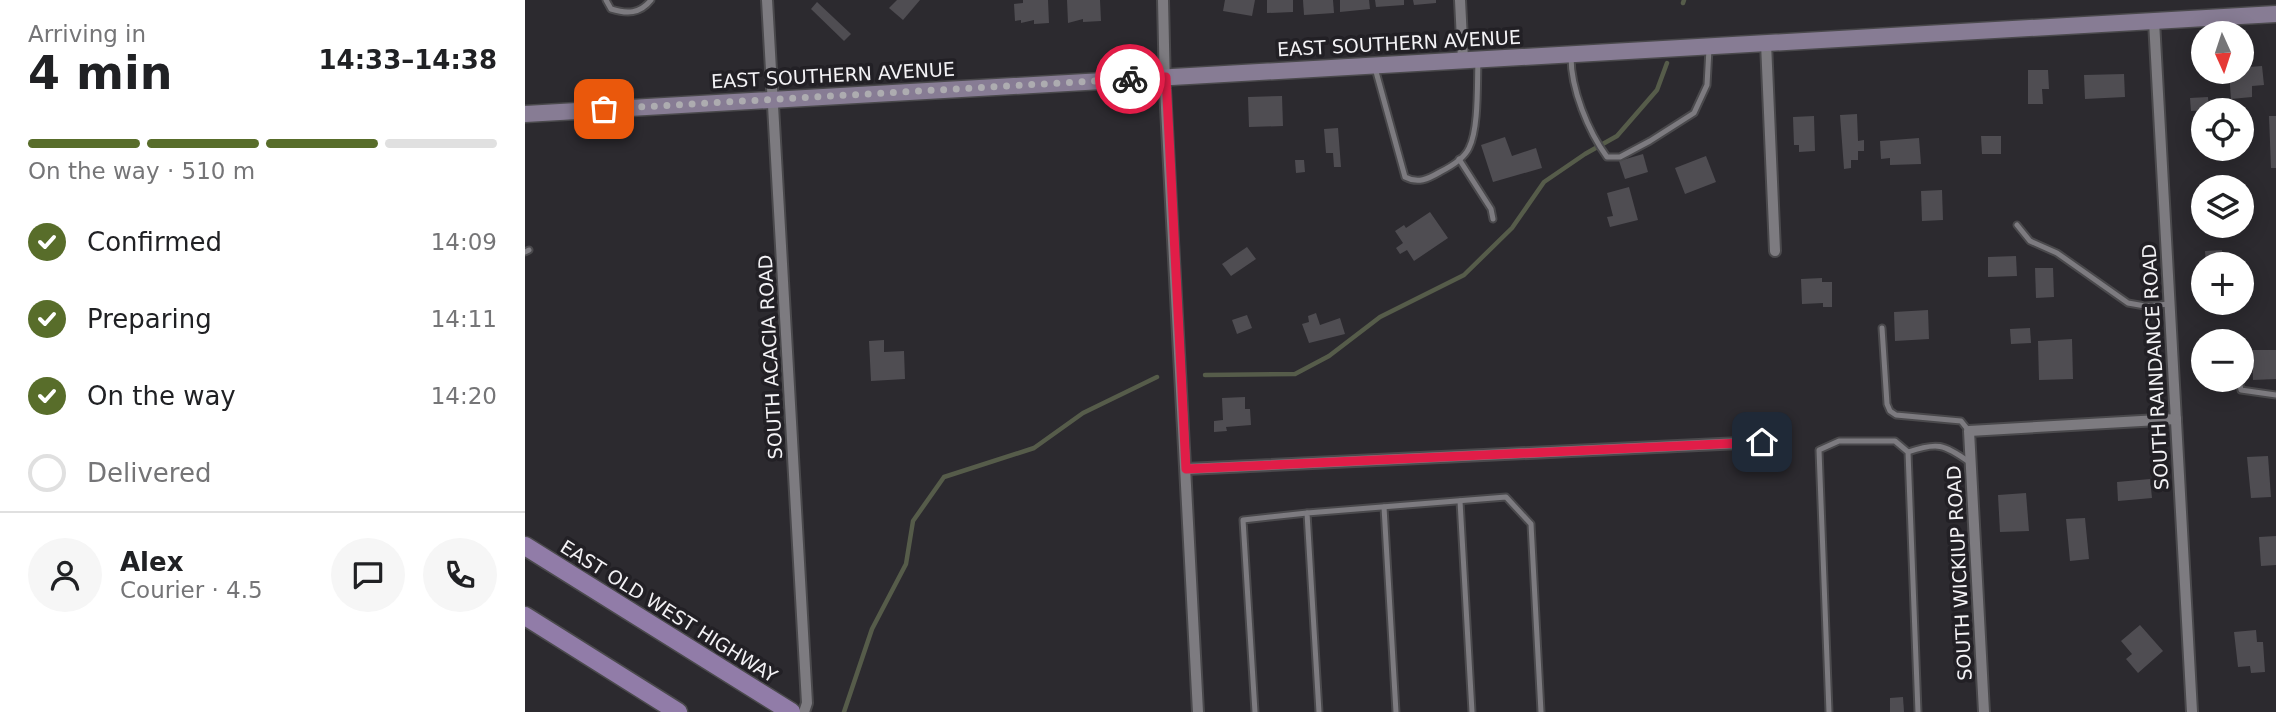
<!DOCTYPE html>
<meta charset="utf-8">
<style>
:root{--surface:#fff;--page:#f6f6f6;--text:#202124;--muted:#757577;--line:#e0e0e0;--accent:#586d2a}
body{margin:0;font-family:"DejaVu Sans",sans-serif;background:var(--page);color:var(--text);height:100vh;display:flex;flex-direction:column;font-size:26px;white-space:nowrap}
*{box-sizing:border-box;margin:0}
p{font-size:23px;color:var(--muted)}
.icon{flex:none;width:38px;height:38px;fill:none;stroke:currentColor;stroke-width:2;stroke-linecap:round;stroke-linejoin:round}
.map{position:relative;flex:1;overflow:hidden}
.sheet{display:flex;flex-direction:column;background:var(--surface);width:525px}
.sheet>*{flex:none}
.needle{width:46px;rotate:177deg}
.fabs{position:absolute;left:1666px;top:21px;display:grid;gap:14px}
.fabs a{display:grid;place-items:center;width:63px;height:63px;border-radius:50%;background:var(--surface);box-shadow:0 4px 18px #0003;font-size:35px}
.pin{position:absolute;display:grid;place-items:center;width:60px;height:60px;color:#fff;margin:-30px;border-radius:14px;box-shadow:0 4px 10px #0006}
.courier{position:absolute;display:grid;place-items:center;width:70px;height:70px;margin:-35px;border:5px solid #e11d48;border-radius:50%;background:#fff;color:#222;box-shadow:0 2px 9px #0007}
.summary em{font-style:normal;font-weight:800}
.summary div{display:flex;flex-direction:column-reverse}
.summary{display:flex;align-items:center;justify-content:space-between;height:119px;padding:0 28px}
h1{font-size:46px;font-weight:800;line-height:52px}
.bar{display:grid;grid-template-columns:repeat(4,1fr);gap:10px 7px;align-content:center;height:84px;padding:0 28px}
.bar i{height:9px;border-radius:5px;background:var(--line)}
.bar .on{background:var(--accent)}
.bar p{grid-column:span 4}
.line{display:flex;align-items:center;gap:18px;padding:0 28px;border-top:2px solid var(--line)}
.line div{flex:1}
.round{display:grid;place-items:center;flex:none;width:74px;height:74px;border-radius:37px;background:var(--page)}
ol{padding:0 28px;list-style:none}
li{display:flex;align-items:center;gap:21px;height:77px}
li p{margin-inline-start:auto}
li .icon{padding:7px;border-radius:50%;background:var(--accent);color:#fff;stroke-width:4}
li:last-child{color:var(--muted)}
li i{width:38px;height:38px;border:4px solid var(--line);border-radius:50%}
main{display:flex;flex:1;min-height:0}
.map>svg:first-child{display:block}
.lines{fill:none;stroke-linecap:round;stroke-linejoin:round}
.stream{stroke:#565c4a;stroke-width:4.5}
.building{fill:#4f4d52}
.lane-casing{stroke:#4a494c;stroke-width:9}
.street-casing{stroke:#4a494c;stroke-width:14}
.secondary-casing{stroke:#4a494c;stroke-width:19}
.primary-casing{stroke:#4a494c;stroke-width:21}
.lane{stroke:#7d7b80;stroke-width:5}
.street{stroke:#7d7b80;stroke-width:10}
.secondary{stroke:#877c94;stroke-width:16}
.primary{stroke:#917ca8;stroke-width:18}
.done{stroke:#adacb0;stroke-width:7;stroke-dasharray:0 12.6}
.route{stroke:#e11d48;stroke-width:9}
.labels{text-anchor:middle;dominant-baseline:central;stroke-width:7;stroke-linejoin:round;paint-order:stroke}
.street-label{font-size:19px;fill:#f3f2f5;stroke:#222025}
</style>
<main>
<section class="sheet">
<div class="summary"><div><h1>4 min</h1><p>Arriving in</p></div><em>14:33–14:38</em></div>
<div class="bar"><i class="on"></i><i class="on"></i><i class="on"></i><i></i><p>On the way · 510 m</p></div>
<ol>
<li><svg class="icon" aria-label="check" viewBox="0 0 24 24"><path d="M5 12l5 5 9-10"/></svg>Confirmed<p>14:09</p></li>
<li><svg class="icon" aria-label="check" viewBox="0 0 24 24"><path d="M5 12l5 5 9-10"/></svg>Preparing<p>14:11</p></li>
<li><svg class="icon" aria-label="check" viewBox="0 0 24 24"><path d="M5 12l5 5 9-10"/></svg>On the way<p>14:20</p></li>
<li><i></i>Delivered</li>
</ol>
<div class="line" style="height:126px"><a class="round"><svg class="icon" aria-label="person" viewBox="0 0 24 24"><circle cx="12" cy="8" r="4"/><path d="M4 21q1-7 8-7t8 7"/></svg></a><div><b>Alex</b><p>Courier · 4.5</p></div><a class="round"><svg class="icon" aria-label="chat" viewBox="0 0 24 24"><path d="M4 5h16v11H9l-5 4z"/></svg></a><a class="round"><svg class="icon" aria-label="phone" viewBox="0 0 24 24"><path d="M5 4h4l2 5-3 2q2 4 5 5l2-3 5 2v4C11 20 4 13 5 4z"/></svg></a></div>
</section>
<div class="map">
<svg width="1751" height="712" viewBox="0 0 1751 712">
<rect width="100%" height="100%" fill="#2c2a2f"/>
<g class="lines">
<!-- stream -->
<g class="stream">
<polyline points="1158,3 1159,0"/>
<polyline points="680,375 770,374 804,356 855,317 939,275 987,228 1019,182 1060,154 1092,136 1132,90 1142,63"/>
<polyline points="319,712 347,629 381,564 388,521 419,477 509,448 558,413 632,377"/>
</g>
</g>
<!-- building -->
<g class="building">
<polygon points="372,0 395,0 378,20 364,8"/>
<polygon points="498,0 523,0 524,23 509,24 509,20 496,23 496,20 490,21 489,4 498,3"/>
<polygon points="542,0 575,0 576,21 558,22 558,19 543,23"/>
<polygon points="700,0 730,0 727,16 698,11"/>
<polygon points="742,0 768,0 768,12 742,13"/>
<polygon points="778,0 808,0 809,13 779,15"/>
<polygon points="815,0 844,0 845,9 815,12"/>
<polygon points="850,0 879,0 879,5 851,7"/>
<polygon points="888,0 911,0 911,3 889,5"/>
<polygon points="292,2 326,34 319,41 286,9"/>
<polygon points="1723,56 1724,67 1737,66 1739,85 1727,86 1727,97 1706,99 1704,72 1717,72 1717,57"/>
<polygon points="1503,70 1523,70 1524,89 1517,89 1518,104 1503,104"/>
<polygon points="1599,74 1600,97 1560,99 1559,75"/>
<polygon points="757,96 758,126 724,127 723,97"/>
<polygon points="1683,97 1684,110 1666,111 1665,98"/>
<polygon points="1332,114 1333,141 1339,140 1339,151 1333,151 1333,160 1326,160 1326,168 1319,169 1315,115"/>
<polygon points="1289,116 1290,151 1274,152 1274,145 1269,145 1268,117"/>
<polygon points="1744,116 1751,116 1751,168 1746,168"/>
<polygon points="813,128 816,167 809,167 808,153 801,153 799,129"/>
<polygon points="1456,136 1476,136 1476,154 1457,154"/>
<polygon points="980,137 987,156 1011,148 1017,168 968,182 956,145"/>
<polygon points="1394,138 1396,164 1365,165 1365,158 1356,159 1355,141"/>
<polygon points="1118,154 1123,172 1100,179 1094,161"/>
<polygon points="1181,156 1191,182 1160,194 1150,168"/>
<polygon points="770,160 779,160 780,172 771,173"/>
<polygon points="1104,187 1113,220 1085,227 1082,217 1088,216 1082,193"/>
<polygon points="1417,190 1418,220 1397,221 1396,191"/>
<polygon points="905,212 923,238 889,261 882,250 875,254 871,248 878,243 870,231 879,225 881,228"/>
<polygon points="722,247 731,259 706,276 697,264"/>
<polygon points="1697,250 1698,264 1681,264 1680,251"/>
<polygon points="1491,256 1492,276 1463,277 1463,257"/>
<polygon points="1510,268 1528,268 1529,297 1511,298"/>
<polygon points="1297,278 1297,282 1307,282 1307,307 1298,307 1298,303 1277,304 1276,279"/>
<polygon points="1403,310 1404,339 1370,341 1369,312"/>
<polygon points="791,313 795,325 815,318 820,334 784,343 777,324 784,322 783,316"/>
<polygon points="722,315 727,328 712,334 707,320"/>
<polygon points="1505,328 1506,343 1486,344 1485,329"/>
<polygon points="1547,339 1548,379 1514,380 1513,341"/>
<polygon points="359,340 359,352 379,351 380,379 346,381 344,341"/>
<polygon points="1727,350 1751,350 1751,379 1728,380"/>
<polygon points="720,397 720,409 725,409 726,425 701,427 702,431 689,432 689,421 698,420 697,398"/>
<polygon points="1743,456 1746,497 1726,498 1722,457"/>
<polygon points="1625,479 1627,498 1593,501 1592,482"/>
<polygon points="1501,493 1504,531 1475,532 1473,495"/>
<polygon points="1560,518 1564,559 1545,561 1541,519"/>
<polygon points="1751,536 1751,565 1736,566 1734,537"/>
<polygon points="1615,625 1638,651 1613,673 1601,659 1607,654 1596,641"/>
<polygon points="1731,630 1732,642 1738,642 1740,672 1726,673 1725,666 1713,667 1709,632"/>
<polygon points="1378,697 1379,712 1365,712 1365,698"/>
</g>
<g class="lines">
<defs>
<g id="lane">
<path d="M 81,0 L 86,9 C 102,14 115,14 126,0"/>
<path d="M 1046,57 C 1046,89 1063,131 1082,157 L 1095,157 L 1125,141 L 1169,113 L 1182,85 L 1184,49"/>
<path d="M 850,68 L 880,177 C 893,184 903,179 915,172 C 925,167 939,159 944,148 C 954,128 952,84 953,61"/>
<polyline points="934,159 966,209 968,219"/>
<polyline points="1492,225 1505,241 1532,253 1603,303 1620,306 1645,304"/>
<polyline points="0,252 4,250"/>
<polyline points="1357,328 1362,404 1365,411 1371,415 1436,421 1444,431"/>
<polyline points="1714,380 1716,390 1751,395"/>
<path d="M 1383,452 C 1412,442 1419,444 1444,462"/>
<polyline points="935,501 947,712"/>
<polyline points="859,507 871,712"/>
<polyline points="730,712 718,520 782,513"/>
<polyline points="794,712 782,513 981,497 1006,524 1016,712"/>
<polyline points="1304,712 1294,450 1314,441 1370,441 1383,452 1393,712"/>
</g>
<g id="street">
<polyline points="242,0 282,703 279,712"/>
<polyline points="638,0 640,89 673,712"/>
<polyline points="935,0 938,60"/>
<polyline points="1629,21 1667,712"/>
<polyline points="1241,43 1250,251"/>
<polyline points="661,469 1237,442"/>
<polyline points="1459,712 1444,431 1651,419"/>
</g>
<polyline id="secondary" points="0,114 1751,14"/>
<g id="primary">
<polyline points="0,546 266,712"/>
<polyline points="0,616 153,712"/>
</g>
</defs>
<!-- lane casing -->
<use href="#lane" class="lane-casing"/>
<!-- street casing -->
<use href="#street" class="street-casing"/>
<!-- secondary casing -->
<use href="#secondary" class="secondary-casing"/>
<!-- primary casing -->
<use href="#primary" class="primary-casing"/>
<!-- lane -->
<use href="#lane" class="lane"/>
<!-- street -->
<use href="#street" class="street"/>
<!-- secondary -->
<use href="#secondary" class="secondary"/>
<!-- primary -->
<use href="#primary" class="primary"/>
</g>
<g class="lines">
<!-- done -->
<polyline class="done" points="79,109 605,79"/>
<!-- route -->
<polyline class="route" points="605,79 641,77 661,469 1237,442"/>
</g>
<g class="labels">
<!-- street labels -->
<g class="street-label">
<text transform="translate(874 43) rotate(-3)">EAST SOUTHERN AVENUE</text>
<text transform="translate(308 75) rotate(-3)">EAST SOUTHERN AVENUE</text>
<text transform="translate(245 357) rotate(-93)">SOUTH ACACIA ROAD</text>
<text transform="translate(1630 367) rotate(-93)">SOUTH RAINDANCE ROAD</text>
<text transform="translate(1434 573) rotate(-93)">SOUTH WICKIUP ROAD</text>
<text transform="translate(144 611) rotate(32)">EAST OLD WEST HIGHWAY</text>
</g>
</g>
</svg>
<div class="fabs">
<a><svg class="needle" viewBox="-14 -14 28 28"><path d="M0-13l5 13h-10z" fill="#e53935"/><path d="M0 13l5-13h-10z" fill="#757577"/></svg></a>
<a><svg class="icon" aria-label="locate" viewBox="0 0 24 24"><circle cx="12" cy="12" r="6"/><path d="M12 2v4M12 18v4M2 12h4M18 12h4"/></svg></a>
<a><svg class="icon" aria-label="layers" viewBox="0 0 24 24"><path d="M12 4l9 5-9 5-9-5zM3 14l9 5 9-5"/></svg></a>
<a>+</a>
<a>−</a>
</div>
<div class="pin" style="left:79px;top:109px;background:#ea580c"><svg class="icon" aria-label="bag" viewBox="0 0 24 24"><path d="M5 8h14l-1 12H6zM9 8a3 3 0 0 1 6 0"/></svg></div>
<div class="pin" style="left:1237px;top:442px;background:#1f2937"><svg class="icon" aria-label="home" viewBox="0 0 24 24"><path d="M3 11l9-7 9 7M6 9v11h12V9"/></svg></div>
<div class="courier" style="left:605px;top:79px"><svg class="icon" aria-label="bike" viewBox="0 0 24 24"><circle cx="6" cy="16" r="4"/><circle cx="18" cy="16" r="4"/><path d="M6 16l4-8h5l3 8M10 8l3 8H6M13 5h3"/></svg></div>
</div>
</main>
